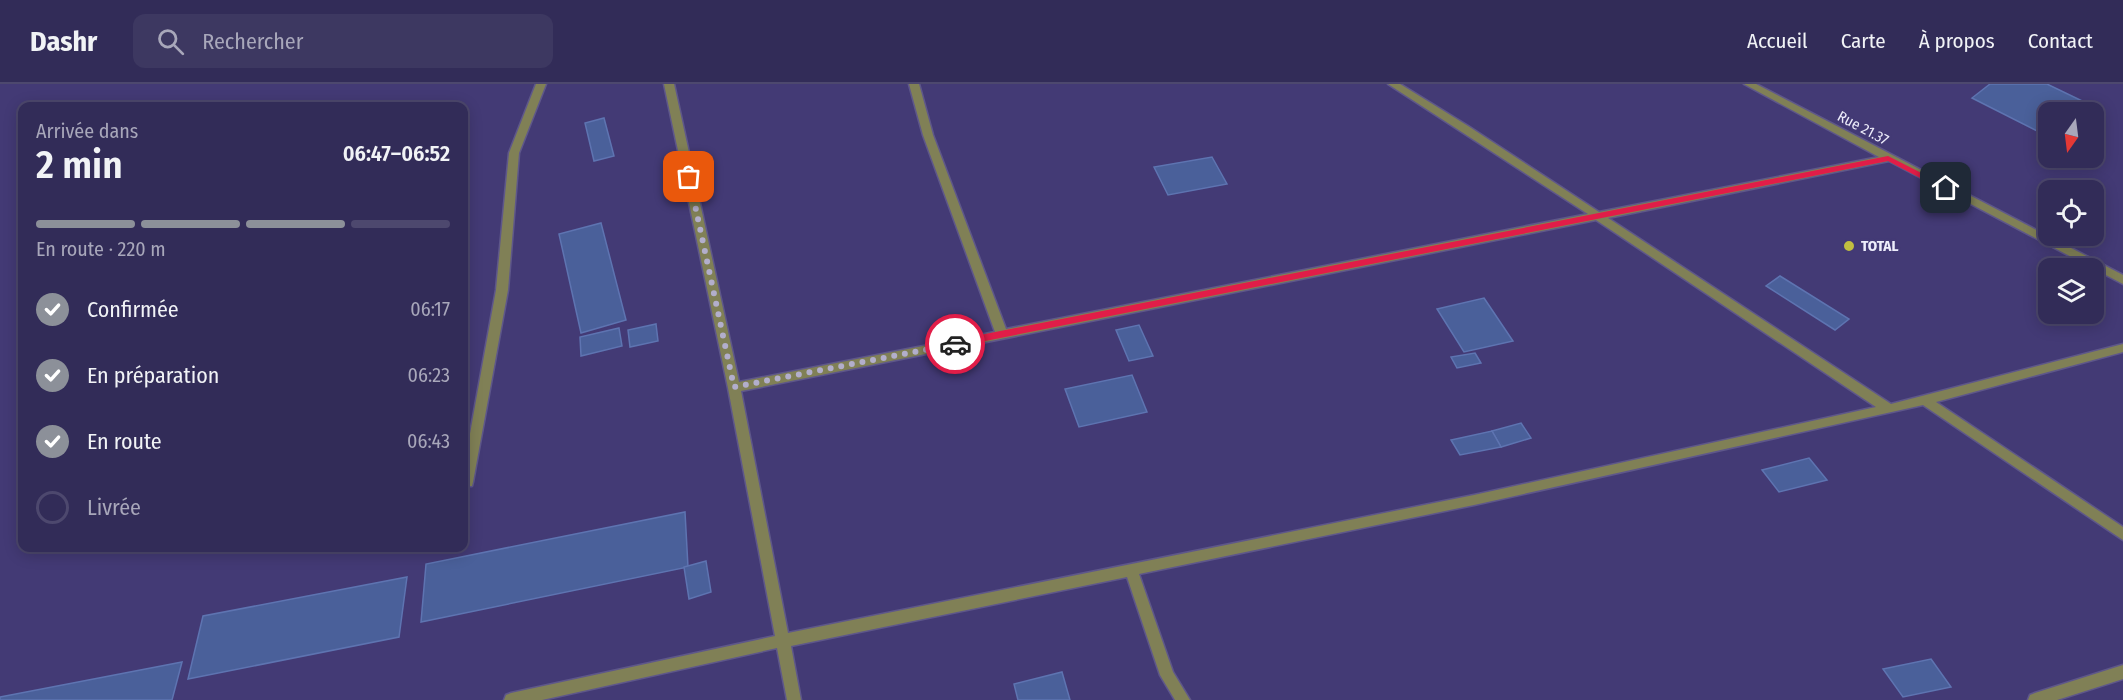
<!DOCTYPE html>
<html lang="fr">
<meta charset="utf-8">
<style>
:root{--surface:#322c58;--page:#3d3861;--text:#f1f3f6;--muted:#a8a7ba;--line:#4d486e;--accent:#8c9099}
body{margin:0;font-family:"Fira Sans Condensed",sans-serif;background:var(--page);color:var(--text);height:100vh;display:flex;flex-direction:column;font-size:22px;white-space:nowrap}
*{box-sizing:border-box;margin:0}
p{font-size:20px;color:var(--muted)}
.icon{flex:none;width:33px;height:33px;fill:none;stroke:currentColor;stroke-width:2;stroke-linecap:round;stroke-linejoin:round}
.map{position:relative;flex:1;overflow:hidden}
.details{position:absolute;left:18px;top:18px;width:450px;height:450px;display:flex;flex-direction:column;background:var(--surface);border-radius:12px;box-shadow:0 3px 15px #0003,0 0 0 2px var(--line)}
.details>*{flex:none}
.needle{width:39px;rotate:194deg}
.controls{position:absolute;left:2038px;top:18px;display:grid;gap:12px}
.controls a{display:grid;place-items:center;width:66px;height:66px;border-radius:12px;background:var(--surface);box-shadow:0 3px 15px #0003,0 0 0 2px var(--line);font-size:30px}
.pin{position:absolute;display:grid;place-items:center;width:51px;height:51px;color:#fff;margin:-26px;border-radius:12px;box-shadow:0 3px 9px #0006}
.courier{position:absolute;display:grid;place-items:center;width:60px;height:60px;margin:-30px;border:4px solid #e11d48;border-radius:50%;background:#fff;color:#222;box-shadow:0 2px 8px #0007}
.head em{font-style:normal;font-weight:600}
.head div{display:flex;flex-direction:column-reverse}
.head{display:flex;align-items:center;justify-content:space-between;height:102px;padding:0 18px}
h1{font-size:39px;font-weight:600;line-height:45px}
.bar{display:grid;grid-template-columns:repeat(4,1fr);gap:9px 6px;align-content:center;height:72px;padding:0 18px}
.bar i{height:8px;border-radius:4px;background:var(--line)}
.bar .selected{background:var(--accent)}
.bar p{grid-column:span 4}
ol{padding:0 18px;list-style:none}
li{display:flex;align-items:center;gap:18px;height:66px}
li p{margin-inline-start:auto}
li .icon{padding:6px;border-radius:50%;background:var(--accent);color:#fff;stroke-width:4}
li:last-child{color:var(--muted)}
li i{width:33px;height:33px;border:3px solid var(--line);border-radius:50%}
header{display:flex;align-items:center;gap:36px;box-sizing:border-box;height:84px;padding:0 30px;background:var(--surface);border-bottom:2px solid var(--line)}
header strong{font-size:28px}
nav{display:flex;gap:33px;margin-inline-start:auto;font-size:21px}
.search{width:420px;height:54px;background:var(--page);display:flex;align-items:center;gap:15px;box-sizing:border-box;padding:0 21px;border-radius:12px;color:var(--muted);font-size:22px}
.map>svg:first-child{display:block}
.building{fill:#4a609a;stroke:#5e74b1;stroke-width:1.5}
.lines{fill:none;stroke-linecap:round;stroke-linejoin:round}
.lane-casing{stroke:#5e578a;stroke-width:3}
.street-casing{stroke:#5e578a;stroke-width:3}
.lane{fill:#808056;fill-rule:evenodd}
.street{fill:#808056;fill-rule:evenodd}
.route{fill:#e11d48}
.done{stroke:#b2aecc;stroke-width:6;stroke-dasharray:0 10.8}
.poi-dot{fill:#c1be40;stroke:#433a75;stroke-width:2}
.labels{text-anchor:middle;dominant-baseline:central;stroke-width:4.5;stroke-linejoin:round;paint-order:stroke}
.street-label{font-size:15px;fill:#ededfb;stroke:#433a75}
.poi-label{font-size:15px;font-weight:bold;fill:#ededfb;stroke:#433a75;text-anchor:start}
</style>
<header>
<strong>Dashr</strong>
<div class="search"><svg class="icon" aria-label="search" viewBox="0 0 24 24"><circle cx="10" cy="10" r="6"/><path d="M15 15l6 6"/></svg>Rechercher</div>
<nav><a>Accueil</a><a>Carte</a><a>À propos</a><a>Contact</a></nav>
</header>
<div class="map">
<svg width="2123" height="616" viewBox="0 0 2123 616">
<rect width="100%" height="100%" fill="#433a75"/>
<!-- building -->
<g class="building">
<polygon points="1990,0 2047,0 2103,27 2094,35 2094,28 2049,28 2049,53 1972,14"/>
<polygon points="604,34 614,72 594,77 585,39"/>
<polygon points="1212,73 1227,100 1168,111 1154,83"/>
<polygon points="601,139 626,236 581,249 559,150"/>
<polygon points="1780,192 1849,235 1835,246 1766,202"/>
<polygon points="1484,214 1513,257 1464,268 1437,225"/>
<polygon points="656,240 658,257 630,263 628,246"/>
<polygon points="1139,241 1153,272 1129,277 1116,246"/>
<polygon points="619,244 622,262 581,272 580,253"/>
<polygon points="1475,269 1481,279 1457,284 1451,273"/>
<polygon points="1132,291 1147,328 1079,343 1065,305"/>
<polygon points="1521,339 1531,354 1501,363 1492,347"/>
<polygon points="1492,347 1501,363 1460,371 1451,356"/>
<polygon points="1809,374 1827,396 1779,408 1762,386"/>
<polygon points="685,428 688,483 421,538 426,480"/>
<polygon points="706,477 711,508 689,515 684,483"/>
<polygon points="407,493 399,553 188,595 203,532"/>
<polygon points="1931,575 1951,603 1903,613 1883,585"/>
<polygon points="182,578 172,616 0,616 0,613"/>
<polygon points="1062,588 1070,616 1018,616 1014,600"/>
</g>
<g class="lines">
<defs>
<polygon id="lane" points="536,0 546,0 519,69 508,206 473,398 472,402 464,402 464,383 496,206 509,69"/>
<g id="street">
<path d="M 664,0 L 674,0 L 739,298 L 995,248 L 923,51 L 909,0 L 919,0 L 933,51 L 1006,245 L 1588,130 L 1388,0 L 1400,0 L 1468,42 L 1599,128 L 1879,73 L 1744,0 L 1756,0 L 2123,191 L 2123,200 L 1889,77 L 1608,134 L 1891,320 L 2123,260 L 2123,268 L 1936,318 L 2123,443 L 2123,456 L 1923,321 L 1474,421 L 1139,490 L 1173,588 L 1190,616 L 1175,616 L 1160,591 L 1127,493 L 791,562 L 801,616 L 787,616 L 777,564 L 542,616 L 504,616 L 506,611 L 511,609 L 775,552 L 728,304 ZM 1596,136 L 1876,323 L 1474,411 L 788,549 L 741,307 Z"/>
<polygon points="2123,581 2123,595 2057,616 2028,616 2030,611 2035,609"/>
</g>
</defs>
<!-- lane casing -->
<use href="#lane" class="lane-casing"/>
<!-- street casing -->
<use href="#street" class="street-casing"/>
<!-- lane -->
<use href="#lane" class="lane"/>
<!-- street -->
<use href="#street" class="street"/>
</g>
<!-- route -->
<polygon class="route" points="1888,72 1951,104 1943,106 1888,77 955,263 950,260 955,256"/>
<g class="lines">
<!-- done -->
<polyline class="done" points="689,93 734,303 955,260"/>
</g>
<!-- markers -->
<circle class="poi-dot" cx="1849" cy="162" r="6"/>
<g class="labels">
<!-- street labels -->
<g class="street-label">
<text transform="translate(1863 44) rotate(28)">Rue 21.37</text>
</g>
<!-- poi labels -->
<g class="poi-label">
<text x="1861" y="162">TOTAL</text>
</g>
</g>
</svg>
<div class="controls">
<a><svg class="needle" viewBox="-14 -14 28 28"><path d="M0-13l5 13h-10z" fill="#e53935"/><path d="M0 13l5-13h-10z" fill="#a8a7ba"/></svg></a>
<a><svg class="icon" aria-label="locate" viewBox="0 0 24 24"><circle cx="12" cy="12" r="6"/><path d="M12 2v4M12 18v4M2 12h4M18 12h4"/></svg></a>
<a><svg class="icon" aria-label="layers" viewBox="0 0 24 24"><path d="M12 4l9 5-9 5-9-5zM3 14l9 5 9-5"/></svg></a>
</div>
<div class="pin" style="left:689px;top:93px;background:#ea580c"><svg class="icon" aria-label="bag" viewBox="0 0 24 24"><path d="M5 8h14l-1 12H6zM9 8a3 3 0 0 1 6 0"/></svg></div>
<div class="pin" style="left:1946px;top:104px;background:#1f2937"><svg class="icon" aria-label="home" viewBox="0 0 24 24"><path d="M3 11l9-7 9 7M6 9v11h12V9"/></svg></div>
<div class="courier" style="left:955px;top:260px"><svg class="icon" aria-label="car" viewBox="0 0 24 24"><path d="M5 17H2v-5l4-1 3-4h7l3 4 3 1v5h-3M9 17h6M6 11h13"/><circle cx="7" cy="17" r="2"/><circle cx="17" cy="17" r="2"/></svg></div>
<section class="details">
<div class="head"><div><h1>2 min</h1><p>Arrivée dans</p></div><em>06:47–06:52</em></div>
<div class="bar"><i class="selected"></i><i class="selected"></i><i class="selected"></i><i></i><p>En route · 220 m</p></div>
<ol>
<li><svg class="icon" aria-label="check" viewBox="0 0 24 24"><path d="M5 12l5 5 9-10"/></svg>Confirmée<p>06:17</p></li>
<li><svg class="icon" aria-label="check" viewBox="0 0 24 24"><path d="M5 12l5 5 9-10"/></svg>En préparation<p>06:23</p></li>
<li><svg class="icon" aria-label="check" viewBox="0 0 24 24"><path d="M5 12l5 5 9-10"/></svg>En route<p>06:43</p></li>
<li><i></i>Livrée</li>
</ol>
</section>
</div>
